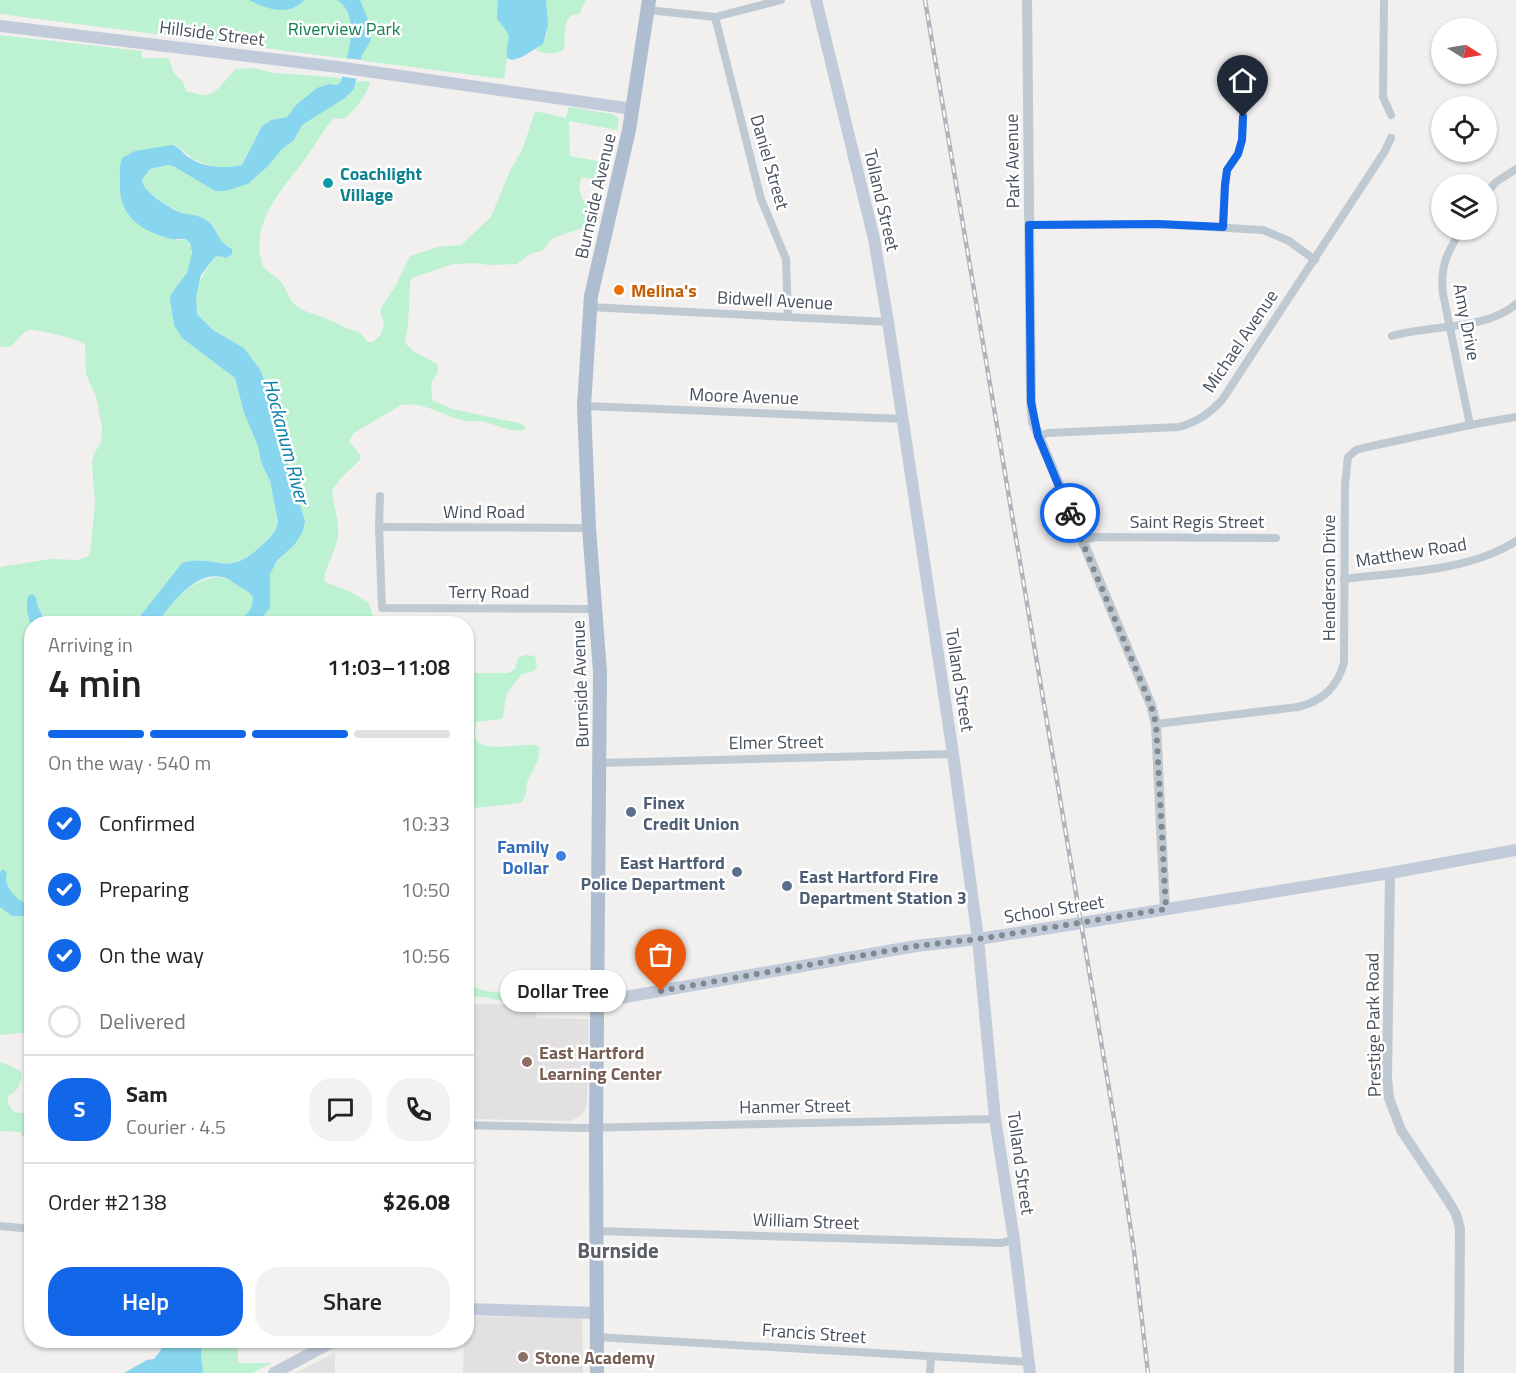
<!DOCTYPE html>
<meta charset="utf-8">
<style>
:root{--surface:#fff;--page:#f2f2f2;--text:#222;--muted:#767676;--line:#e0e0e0;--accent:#1267e8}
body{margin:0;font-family:"Titillium Web",sans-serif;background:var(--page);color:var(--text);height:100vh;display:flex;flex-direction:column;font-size:22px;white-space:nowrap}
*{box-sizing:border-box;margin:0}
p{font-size:20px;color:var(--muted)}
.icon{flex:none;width:33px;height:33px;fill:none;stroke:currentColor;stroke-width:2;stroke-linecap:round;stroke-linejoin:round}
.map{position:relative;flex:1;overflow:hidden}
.details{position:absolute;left:24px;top:616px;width:450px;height:732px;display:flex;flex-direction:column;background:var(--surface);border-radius:24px;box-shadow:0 2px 4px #0004}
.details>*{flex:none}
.needle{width:39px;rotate:101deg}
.buttons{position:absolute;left:1431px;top:18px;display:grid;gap:12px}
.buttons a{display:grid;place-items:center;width:66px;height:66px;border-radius:50%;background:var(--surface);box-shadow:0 2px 4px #0004;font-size:30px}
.pin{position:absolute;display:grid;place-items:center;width:51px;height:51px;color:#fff;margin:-62px -26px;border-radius:50% 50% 50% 0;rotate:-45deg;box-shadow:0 0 6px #0007}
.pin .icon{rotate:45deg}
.courier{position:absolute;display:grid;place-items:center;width:60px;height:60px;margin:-30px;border:4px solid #1267e8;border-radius:50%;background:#fff;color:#222;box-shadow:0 2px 8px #0007}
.bubble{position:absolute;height:42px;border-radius:21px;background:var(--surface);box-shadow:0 2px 4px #0004;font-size:20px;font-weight:600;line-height:42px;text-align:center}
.head em{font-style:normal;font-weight:600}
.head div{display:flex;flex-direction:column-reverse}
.head{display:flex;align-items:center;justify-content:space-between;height:102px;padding:0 24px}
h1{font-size:39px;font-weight:600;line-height:45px}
.bar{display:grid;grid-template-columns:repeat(4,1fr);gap:9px 6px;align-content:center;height:72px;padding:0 24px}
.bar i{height:8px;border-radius:4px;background:var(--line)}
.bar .selected{background:var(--accent)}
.bar p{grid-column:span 4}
.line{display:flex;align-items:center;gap:15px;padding:0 24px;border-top:2px solid var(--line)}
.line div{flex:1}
.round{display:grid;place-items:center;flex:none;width:63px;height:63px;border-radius:24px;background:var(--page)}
ol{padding:0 24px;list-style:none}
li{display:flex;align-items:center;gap:18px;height:66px}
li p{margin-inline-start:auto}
li .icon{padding:6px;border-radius:50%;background:var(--accent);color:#fff;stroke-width:4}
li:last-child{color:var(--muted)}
li i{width:33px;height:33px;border:3px solid var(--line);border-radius:50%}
.cta{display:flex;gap:12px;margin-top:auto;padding:12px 24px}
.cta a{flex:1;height:69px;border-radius:24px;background:var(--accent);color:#fff;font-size:24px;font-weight:600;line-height:69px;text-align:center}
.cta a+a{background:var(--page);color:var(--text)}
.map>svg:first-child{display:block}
.education{fill:#e3e0e1}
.green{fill:#bcf1d2}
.water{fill:#87d5ef}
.pier{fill:#f2efef}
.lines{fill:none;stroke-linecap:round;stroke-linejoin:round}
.minor{stroke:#bfc9d2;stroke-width:8}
.tertiary{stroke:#bfc9d2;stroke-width:10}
.secondary{stroke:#c1cbd9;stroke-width:12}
.primary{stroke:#aebdcf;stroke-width:14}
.rail-casing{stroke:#b1b4ba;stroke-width:4.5}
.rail{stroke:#fff;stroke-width:2;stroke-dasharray:7;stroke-linecap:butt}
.done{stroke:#828890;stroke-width:6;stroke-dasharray:0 10.8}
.route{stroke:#1267e8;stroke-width:8}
.culture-dot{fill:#0f9aa8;stroke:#fff;stroke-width:2}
.food-dot{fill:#e8710a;stroke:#fff;stroke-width:2}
.service-dot{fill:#5c6f8a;stroke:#fff;stroke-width:2}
.shop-dot{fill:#3f7fe0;stroke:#fff;stroke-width:2}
.education-dot{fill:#8d6e63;stroke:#fff;stroke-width:2}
.labels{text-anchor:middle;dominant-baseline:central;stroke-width:5;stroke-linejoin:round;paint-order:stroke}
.park-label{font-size:18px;fill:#13824f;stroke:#fff}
.street-label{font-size:18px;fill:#46515d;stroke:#fff}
.culture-label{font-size:18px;font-weight:bold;fill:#0d838f;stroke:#fff;text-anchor:start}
.food-label{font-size:18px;font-weight:bold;fill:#c56008;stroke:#fff;text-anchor:start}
.service-label{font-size:18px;font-weight:bold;fill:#4e5e75;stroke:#fff;text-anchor:start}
.shop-label{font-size:18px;font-weight:bold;fill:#366cbe;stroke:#fff;text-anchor:end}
.education-label{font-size:18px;font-weight:bold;fill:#785e54;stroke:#fff;text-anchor:start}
.water-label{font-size:20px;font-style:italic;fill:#087fa8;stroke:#fff}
.quarter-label{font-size:21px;font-weight:bold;fill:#5b5f64;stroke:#fff}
</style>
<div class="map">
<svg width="1516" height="1373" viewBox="0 0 1516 1373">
<rect width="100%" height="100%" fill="#f2efef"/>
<!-- education -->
<g class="education">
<polygon points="467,1004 536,1005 537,1018 589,1019 587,1105 582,1115 570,1121 467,1119"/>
<polygon points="467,1316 582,1318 583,1373 463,1373 464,1341 466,1341"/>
<polygon points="335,1353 335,1373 295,1373 330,1355"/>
</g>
<!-- green -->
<g class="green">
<polygon points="0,0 540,0 507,58 504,79 0,14"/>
<path d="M 546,0 L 586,0 L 579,14 L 571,15 C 562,24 566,36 564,49 C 557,55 544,54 536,50 C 556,31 543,23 546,0 Z"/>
<path d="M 0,35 L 142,51 L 142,58 L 167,58 L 169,59 L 174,73 L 183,82 L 186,91 C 192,92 201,96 206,95 C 218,93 227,77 236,69 L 253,68 L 275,73 L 333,77 L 341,78 L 341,81 L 337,85 L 329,84 L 320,88 L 296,105 L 287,117 L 271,120 L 262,126 L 242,165 L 227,169 L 217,168 L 193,159 L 177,146 L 167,146 L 135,151 L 120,163 L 136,223 L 163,236 L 177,240 L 186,239 C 196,248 190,269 183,279 C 179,286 171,291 170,299 L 182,338 L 235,378 L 244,413 L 258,446 L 261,462 L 270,481 L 278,522 C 277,531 269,539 262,545 C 226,580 218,553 182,563 L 134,624 L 46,624 L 37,604 L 28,616 L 32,624 L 31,1032 L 0,1035 L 0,567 L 51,559 L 77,560 L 87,557 L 90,554 L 95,504 L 92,464 L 94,454 L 101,442 L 102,427 L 96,397 L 86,374 L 85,344 C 79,339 37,329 30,330 C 16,333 16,352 0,346 Z"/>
<path d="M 367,81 L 370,83 C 365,97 356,109 344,119 L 334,118 C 324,129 318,140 310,152 C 288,184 251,217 261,260 C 263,272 276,275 282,283 C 286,289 288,297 293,303 C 303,313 317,314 330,320 C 342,325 345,329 359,332 L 368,342 L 373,342 L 381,335 L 384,323 L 380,311 L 382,307 L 396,285 L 410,256 L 438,247 L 461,245 L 491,217 L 509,173 L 523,148 L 535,111 L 566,118 L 569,107 L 612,114 L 619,118 L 617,130 L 569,121 L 570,156 L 609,163 L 604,183 L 582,177 C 577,187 580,191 583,200 L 599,205 L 593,231 L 580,229 L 553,238 L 542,251 L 530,254 L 517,264 L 489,265 L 476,263 L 453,264 L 412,278 L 410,283 L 408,325 L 405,343 L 413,351 L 437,364 L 438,372 L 431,383 L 432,400 L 452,409 L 523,424 L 526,429 C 513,434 497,425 485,422 C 479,420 472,422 466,421 C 445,417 423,401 401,405 L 354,433 L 349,441 L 360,455 L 360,460 L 340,479 L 332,490 C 333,504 339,518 338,533 C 337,550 326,564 324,580 L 327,583 L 349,591 L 368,602 L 376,624 L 257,624 C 282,597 261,594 271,572 C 276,561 287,552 295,544 L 294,494 L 288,470 L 288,449 L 285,421 L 278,410 L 259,368 L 244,348 L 213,330 L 197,314 C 193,296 199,280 209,266 C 213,261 213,258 219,255 L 223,258 L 232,249 L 223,245 L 214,226 C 197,219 145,201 142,180 L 150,169 L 167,165 L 173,166 L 215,191 L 254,179 L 282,149 L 294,140 L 302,125 L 354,89 L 356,82 Z"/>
<path d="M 218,577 C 231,579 245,587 253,597 L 253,602 L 247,616 L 232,624 L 156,624 C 175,600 186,582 218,577 Z"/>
<path d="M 525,655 L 535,656 L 537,666 L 534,671 L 522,674 C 518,679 508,690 507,694 C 504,703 505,711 502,719 L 476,722 C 476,727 474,732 475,737 C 478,754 522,743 535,745 L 539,747 C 541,760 533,769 528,780 C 525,789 528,795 521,803 L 473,808 L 469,815 L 471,828 L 467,840 L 474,857 L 467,874 L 473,919 L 469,938 L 471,968 L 469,976 L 472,986 C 487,995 506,990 522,997 L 521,1002 C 503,1005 484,992 467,998 L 466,673 L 508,673 L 515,669 L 518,658 Z"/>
<path d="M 0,1062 C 6,1064 18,1069 22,1073 C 21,1084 18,1091 8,1096 L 8,1104 L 14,1112 L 31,1114 L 31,1148 L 20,1132 L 0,1131 Z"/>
<polygon points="186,1341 238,1341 238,1363 272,1363 252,1373 173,1373"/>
</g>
<!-- water -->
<g class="water">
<path d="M 249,0 L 304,0 C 289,17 267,9 249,0 Z"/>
<path d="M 337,0 L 360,0 L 369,22 L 371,40 L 362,55 L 354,89 L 345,98 L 302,125 L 294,140 L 282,149 L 269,165 L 248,184 L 225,191 L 215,191 L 173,166 L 167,165 L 150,169 L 142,180 C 143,192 167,206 177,211 C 184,215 193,214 200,217 C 221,225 213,240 232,249 L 232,254 L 226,258 L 219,256 L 215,257 L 201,275 L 196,297 L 197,314 L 213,330 L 244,348 L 259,368 L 278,410 L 285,421 L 288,449 L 288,470 L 305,521 L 303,531 L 295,544 L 277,561 L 270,574 L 270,608 L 257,624 L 232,624 C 244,619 253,611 253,597 C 249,591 244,589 238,586 C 234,583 231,580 226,578 C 196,568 172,604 156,624 L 134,624 L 182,563 C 218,553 226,580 262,545 C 269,539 277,531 278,522 L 270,481 L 261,462 L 258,446 L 244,413 L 235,378 L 182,338 L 174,325 L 170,299 L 171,294 L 187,273 L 192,253 L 190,243 L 186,239 C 181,238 177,240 172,239 C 140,231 118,216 120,181 C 120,174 119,165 122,158 L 135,151 L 172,145 C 179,147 182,152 188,157 C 205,168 223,169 242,165 L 262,126 L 271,120 L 287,117 L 296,105 L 317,88 L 329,84 L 337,85 L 341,81 C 347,58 362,15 337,0 Z"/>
<path d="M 498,0 L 546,0 L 548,26 L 543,44 L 522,57 L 512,60 L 507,58 C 505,33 517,43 497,19 Z"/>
<path d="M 32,594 L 36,597 L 37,604 L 46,624 L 31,624 C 27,615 26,607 28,596 Z"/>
<path d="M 3,869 L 7,873 C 2,888 19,901 31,907 L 31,916 L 12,916 L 0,907 L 0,872 Z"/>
<polygon points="169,1341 202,1341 201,1355 203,1373 124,1373 147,1360 154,1359 161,1350 161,1347"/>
</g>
<!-- pier -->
<polygon class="pier" points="343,58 363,60 359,79 339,76"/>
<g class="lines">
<!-- minor -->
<g class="minor">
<polyline points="1384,0 1383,97 1391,115"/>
<polyline points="648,10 715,17 781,0"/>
<polyline points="715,17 761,199 786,259 788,317"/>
<polyline points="1486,193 1496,182 1516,169"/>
<polyline points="1030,225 1158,224 1263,230 1289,241 1315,260"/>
<polyline points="1223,227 1225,185 1227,170 1238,154 1242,140 1244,93"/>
<path d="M 1461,230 C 1447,253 1440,266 1443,294 L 1470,425"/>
<polyline points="589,307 888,322"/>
<path d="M 1392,336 C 1428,325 1488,330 1516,304"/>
<polyline points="584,406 903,419"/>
<path d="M 1038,436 L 1048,433 L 1179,427 C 1197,422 1209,414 1222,400 L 1385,151 L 1391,138"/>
<polyline points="380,496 379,527 382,608 596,609"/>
<polyline points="379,527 589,528"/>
<polyline points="1082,540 1096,537 1276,538"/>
<path d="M 1344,579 C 1399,572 1468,572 1516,541"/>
<path d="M 1156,724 L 1298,707 C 1323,701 1337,687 1344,663 L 1345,484 L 1348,457 L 1356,450 L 1367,447 L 1470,425 L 1516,417"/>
<polyline points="600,763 953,754"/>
<polyline points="466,1125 579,1128 995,1119"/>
<polyline points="0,1226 32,1229"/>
<polyline points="596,1231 1001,1243 1014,1240"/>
<polyline points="597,1337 1029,1362"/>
<polyline points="930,1373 931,1357"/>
</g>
<!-- tertiary -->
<g class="tertiary">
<polyline points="1027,0 1031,401 1033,422 1151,705 1156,724 1165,909"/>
<polyline points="1390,873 1387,1078 1389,1098 1401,1130 1449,1202 1456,1214 1460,1228 1459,1373"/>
</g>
<!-- secondary -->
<g class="secondary">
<polyline points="816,0 874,239 888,322 953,754 978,939 995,1119 1014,1240 1030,1373"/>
<polyline points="0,26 338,67 633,109"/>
<polyline points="597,1002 916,946 978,939 1081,923 1390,873 1516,850"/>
<polyline points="466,1309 597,1313"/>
<polyline points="274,1373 334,1341"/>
</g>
<!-- primary -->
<polyline class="primary" points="597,1373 596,1136 600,672 589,528 584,406 591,296 629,130 649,0"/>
<defs>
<polyline id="rail" points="925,0 1115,1124 1134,1251 1148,1373"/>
</defs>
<!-- rail casing -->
<use href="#rail" class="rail-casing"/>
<!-- rail -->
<use href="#rail" class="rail"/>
</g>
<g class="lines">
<!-- done -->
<polyline class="done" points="661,991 916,946 978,939 1166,909 1156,724 1151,705 1070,513"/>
<!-- route -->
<polyline class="route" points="1070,513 1038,436 1031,402 1029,225 1158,224 1223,227 1225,185 1227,170 1238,154 1242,140 1243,117"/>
</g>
<!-- markers -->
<circle class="culture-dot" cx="328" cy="183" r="6"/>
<circle class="food-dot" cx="619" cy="290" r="6"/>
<g class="service-dot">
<circle cx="631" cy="812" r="6"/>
<circle cx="737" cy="872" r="6"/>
<circle cx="787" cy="886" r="6"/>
</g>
<circle class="shop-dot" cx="561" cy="856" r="6"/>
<g class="education-dot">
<circle cx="527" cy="1062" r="6"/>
<circle cx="523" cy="1357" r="6"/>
</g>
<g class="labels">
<!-- park labels -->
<g class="park-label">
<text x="344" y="28">Riverview Park</text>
</g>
<!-- street labels -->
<g class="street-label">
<text transform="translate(212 33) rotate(7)">Hillside Street</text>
<text transform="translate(1012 161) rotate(-91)">Park Avenue</text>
<text transform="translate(770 162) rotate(74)">Daniel Street</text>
<text transform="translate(595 196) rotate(-77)">Burnside Avenue</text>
<text transform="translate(882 200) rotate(77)">Tolland Street</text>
<text transform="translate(775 300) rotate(3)">Bidwell Avenue</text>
<text transform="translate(1467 322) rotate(79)">Amy Drive</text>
<text transform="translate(1240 341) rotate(-56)">Michael Avenue</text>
<text transform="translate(744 396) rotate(2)">Moore Avenue</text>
<text x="484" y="511">Wind Road</text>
<text x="1197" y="521">Saint Regis Street</text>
<text transform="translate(1411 552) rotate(-9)">Matthew Road</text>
<text transform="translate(1328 578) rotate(-90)">Henderson Drive</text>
<text x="489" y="591">Terry Road</text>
<text transform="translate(960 680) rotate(81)">Tolland Street</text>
<text transform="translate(580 684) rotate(-92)">Burnside Avenue</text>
<text transform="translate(776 742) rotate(-1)">Elmer Street</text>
<text transform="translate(1054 909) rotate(-9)">School Street</text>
<text transform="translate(1373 1025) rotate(-91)">Prestige Park Road</text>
<text transform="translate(795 1106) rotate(-1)">Hanmer Street</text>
<text transform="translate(1021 1163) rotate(82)">Tolland Street</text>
<text transform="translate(806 1221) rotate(2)">William Street</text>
<text transform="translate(814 1333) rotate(4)">Francis Street</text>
</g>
<!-- culture labels -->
<g class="culture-label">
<text x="340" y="173">Coachlight<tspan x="340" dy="21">Village</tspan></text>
</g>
<!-- food labels -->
<g class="food-label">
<text x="631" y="290">Melina's</text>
</g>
<!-- service labels -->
<g class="service-label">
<text x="643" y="802">Finex<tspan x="643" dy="21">Credit Union</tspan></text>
<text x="725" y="862" text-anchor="end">East Hartford<tspan x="725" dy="21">Police Department</tspan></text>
<text x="799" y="876">East Hartford Fire<tspan x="799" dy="21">Department Station 3</tspan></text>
</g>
<!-- shop labels -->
<g class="shop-label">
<text x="549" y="846">Family<tspan x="549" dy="21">Dollar</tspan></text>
</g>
<!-- education labels -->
<g class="education-label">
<text x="539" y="1052">East Hartford<tspan x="539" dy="21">Learning Center</tspan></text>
<text x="535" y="1357">Stone Academy</text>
</g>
<!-- water labels -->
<g class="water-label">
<text transform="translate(287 441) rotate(75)">Hockanum River</text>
</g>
<!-- quarter labels -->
<g class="quarter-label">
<text x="618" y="1250">Burnside</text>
</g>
</g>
</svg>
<div class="buttons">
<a><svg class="needle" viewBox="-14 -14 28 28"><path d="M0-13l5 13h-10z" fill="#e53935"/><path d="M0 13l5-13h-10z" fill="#767676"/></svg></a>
<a><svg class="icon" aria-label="locate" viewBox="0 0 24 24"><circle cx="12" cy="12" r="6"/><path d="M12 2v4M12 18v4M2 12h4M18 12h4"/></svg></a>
<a><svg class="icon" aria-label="layers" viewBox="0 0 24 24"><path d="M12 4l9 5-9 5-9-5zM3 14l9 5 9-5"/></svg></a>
</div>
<div class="pin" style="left:661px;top:991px;background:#ea580c"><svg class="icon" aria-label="bag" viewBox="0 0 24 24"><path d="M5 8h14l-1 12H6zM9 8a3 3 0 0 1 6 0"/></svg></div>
<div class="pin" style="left:1243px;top:117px;background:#1f2937"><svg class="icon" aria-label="home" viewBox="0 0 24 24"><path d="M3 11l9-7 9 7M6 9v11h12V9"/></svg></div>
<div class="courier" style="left:1070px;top:513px"><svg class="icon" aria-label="bike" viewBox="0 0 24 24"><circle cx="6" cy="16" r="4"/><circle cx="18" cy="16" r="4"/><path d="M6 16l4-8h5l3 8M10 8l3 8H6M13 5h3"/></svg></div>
<div class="bubble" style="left:500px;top:970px;width:126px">Dollar Tree</div>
<section class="details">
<div class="head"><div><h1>4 min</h1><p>Arriving in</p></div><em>11:03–11:08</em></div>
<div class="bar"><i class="selected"></i><i class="selected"></i><i class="selected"></i><i></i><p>On the way · 540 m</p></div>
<ol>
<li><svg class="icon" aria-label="check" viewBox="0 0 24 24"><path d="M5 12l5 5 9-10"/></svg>Confirmed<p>10:33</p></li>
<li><svg class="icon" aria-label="check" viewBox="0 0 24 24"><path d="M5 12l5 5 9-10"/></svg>Preparing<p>10:50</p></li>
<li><svg class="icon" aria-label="check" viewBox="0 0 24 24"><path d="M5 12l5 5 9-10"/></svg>On the way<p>10:56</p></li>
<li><i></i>Delivered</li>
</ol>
<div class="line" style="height:108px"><b class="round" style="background:var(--accent);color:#fff">S</b><div><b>Sam</b><p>Courier · 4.5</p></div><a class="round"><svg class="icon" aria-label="chat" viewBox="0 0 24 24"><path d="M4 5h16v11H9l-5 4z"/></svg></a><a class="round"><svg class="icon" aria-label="phone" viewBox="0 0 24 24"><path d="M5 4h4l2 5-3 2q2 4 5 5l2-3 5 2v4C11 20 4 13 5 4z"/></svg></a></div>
<div class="line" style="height:78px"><div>Order #2138</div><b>$26.08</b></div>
<div class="cta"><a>Help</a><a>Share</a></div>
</section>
</div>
